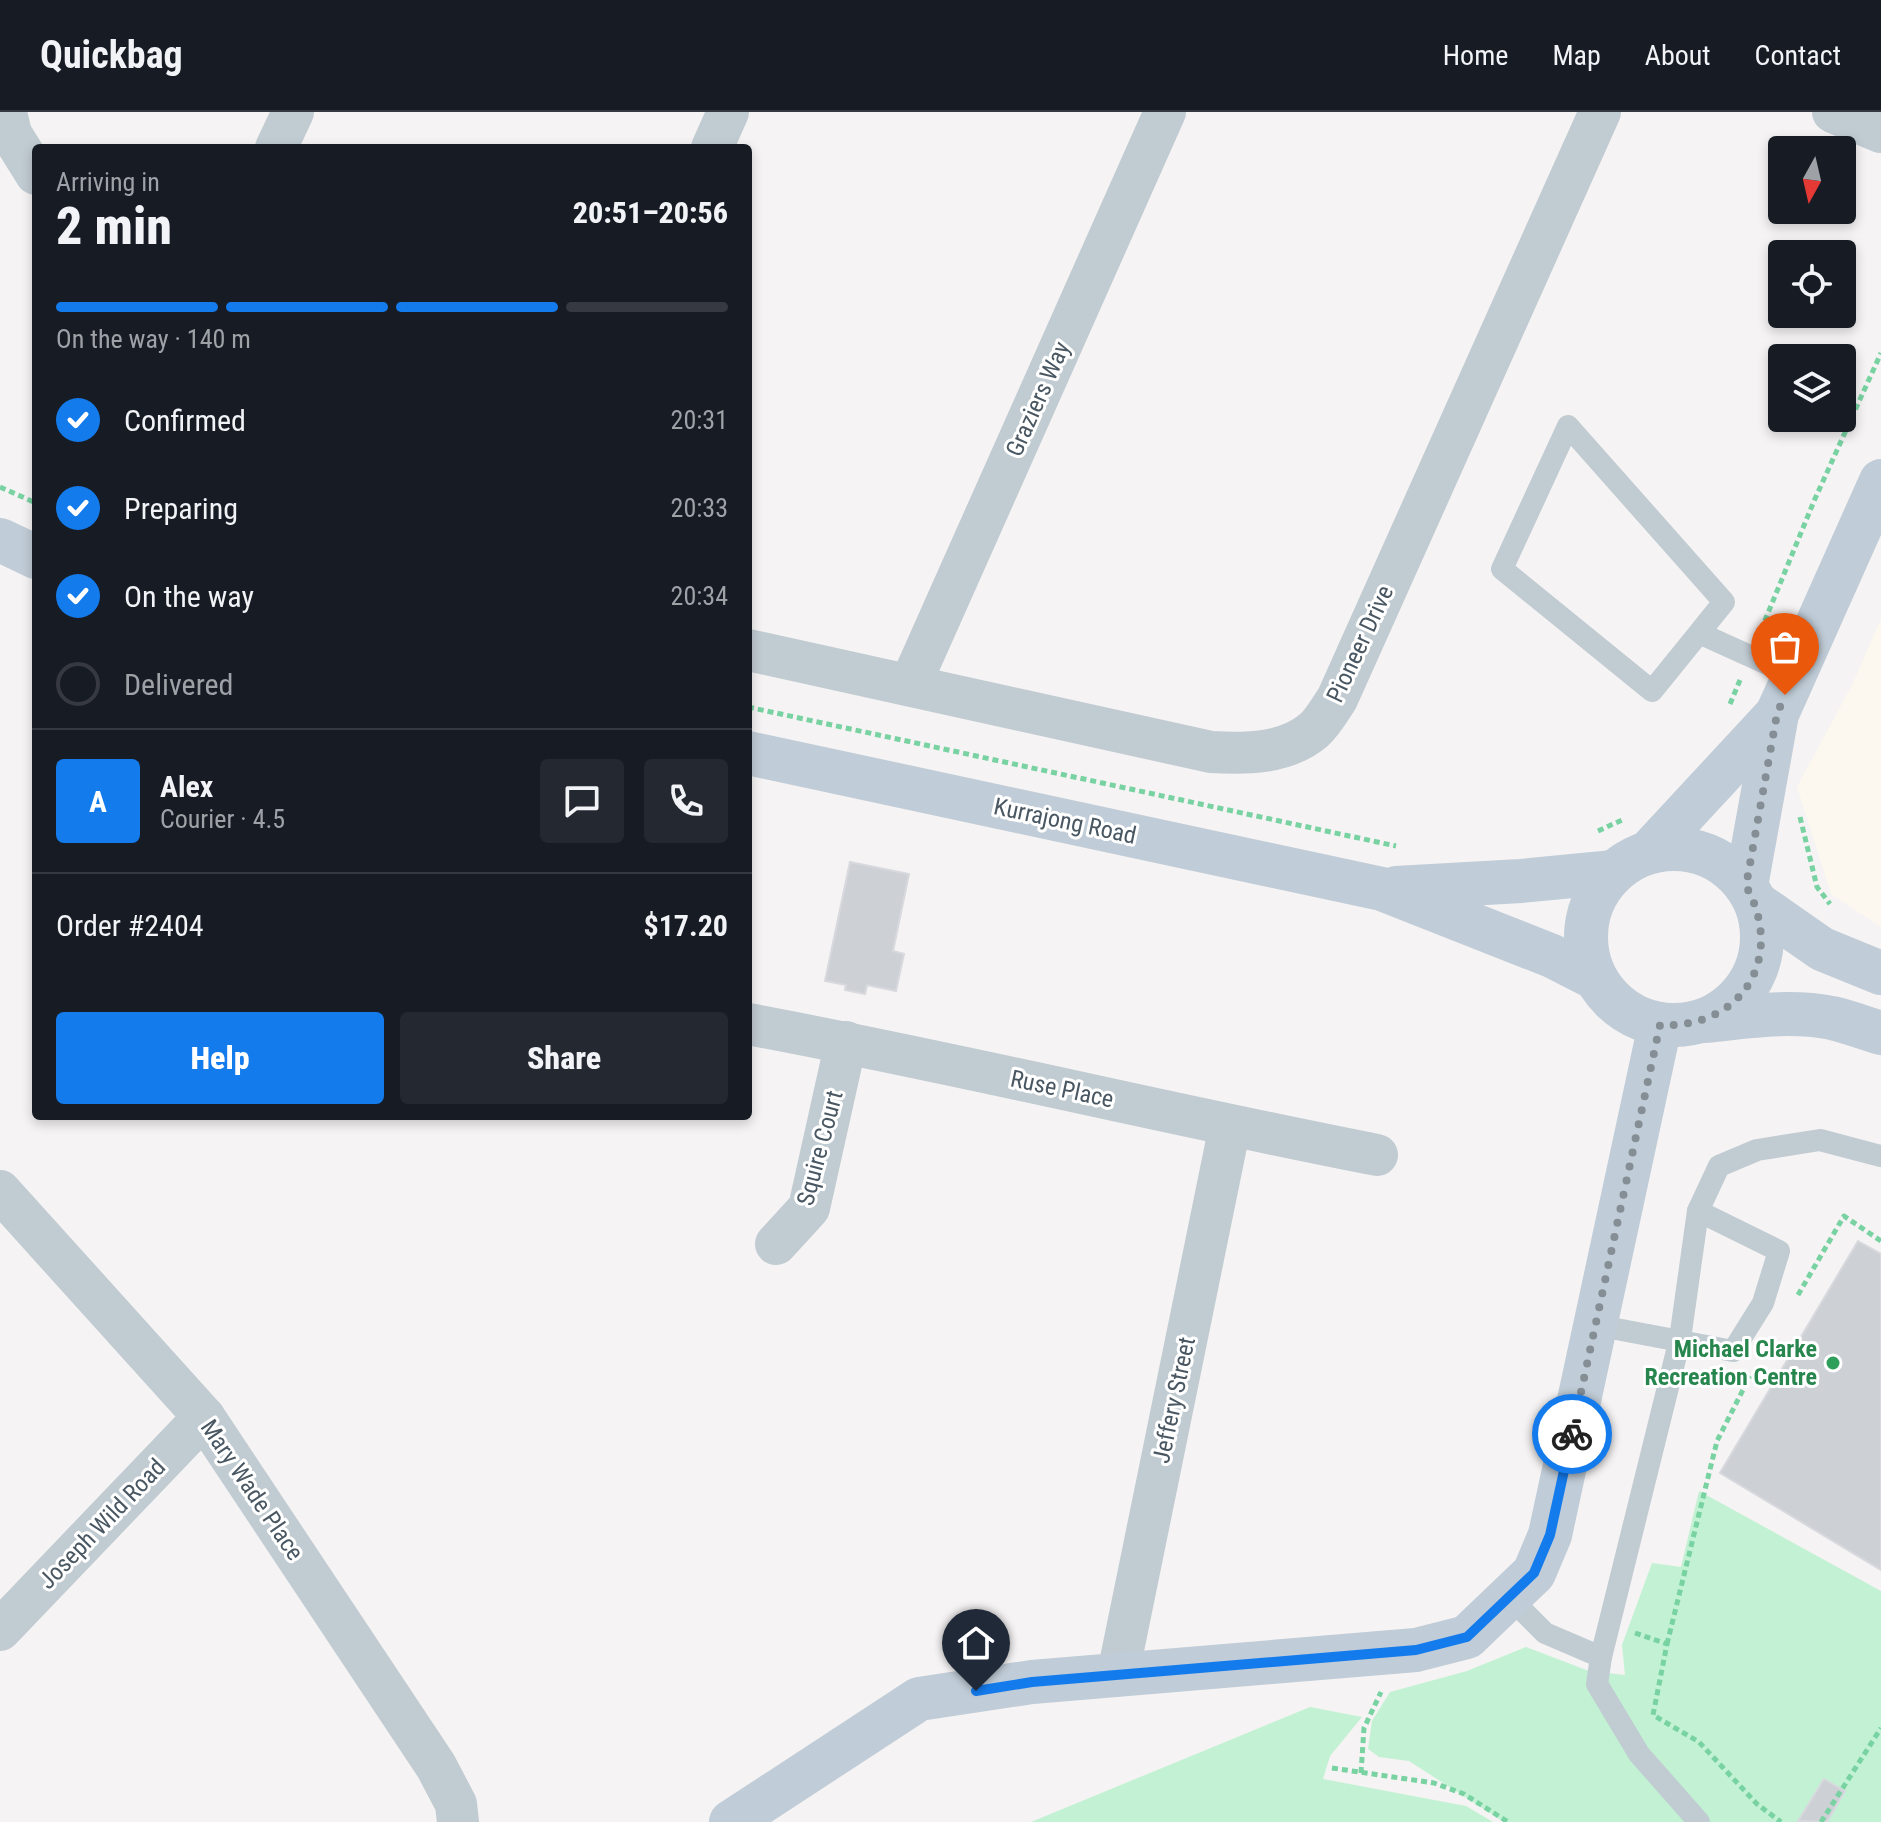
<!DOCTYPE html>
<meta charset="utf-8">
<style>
:root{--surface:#171b24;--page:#242831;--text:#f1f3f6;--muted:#9ea1a6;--line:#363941;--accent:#147bed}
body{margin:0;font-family:"Roboto Condensed",sans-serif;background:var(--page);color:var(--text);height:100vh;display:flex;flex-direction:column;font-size:30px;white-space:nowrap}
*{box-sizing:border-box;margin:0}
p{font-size:26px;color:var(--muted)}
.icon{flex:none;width:44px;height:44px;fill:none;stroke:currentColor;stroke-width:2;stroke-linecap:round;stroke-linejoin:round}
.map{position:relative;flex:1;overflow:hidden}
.side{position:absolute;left:32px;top:32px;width:720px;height:976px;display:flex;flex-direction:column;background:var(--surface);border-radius:8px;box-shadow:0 4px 12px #0003}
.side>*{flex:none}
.needle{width:52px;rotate:188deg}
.controls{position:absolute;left:1768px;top:24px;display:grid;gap:16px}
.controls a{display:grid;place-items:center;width:88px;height:88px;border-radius:8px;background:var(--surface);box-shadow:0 4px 12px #0003;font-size:40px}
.pin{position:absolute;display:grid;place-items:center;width:68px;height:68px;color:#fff;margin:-82px -34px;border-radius:50% 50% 50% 0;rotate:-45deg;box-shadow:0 0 8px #0007}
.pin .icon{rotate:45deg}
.courier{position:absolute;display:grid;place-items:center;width:80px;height:80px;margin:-40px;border:6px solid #147bed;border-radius:50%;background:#fff;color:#222;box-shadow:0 2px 10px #0007}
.headline em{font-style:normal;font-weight:800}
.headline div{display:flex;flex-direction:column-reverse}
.headline{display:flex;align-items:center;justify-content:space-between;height:136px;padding:0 24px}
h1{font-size:52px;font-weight:800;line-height:60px}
.bar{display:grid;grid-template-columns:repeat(4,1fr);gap:12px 8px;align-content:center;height:96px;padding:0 24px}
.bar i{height:10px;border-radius:6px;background:var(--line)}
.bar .on{background:var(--accent)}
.bar p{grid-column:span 4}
.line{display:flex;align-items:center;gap:20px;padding:0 24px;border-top:2px solid var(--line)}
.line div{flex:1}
.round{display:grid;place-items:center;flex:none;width:84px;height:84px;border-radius:8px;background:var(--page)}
ol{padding:0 24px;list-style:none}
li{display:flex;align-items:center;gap:24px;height:88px}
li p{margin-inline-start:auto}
li .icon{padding:8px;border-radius:50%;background:var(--accent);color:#fff;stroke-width:4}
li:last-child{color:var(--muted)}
li i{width:44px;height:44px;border:4px solid var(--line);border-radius:50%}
.cta{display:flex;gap:16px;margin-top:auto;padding:16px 24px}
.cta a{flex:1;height:92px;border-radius:8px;background:var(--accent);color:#fff;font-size:32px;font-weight:800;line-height:92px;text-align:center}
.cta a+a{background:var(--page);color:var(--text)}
header{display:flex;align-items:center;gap:48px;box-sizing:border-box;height:112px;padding:0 40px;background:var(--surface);border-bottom:2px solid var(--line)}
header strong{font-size:38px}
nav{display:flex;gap:44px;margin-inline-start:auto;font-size:28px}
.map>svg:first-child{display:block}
.commercial{fill:#fdf8ef}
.green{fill:#c2f2d3}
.building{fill:#cdd0d5;stroke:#d7d9de;stroke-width:2}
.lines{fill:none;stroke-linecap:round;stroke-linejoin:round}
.path{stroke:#78d2a2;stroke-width:5;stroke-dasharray:6 4;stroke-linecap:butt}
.lane{stroke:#c1cbd2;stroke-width:22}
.street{stroke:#c1cbd2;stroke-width:42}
.secondary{stroke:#c0ccd7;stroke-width:44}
.done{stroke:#858e95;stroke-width:8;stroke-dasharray:0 14.4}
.route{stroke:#147bed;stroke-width:10}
.leisure-dot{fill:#2e9e5b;stroke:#fff;stroke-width:3}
.labels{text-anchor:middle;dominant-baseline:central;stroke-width:6;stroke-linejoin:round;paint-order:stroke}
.street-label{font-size:24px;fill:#495762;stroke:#fff}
.leisure-label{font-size:24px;font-weight:bold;fill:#27864d;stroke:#fff;text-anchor:end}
</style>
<header>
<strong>Quickbag</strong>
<nav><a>Home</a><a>Map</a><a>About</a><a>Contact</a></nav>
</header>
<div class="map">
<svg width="1881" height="1710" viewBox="0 0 1881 1710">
<rect width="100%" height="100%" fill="#f5f3f3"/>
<!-- commercial -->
<polygon class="commercial" points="1881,507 1881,815 1831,782 1797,675 1852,573"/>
<!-- green -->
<g class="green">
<polygon points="1699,1379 1881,1479 1881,1710 1504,1710 1409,1649 1379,1645 1368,1637 1372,1609 1390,1580 1467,1559 1526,1535 1589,1559 1625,1563 1622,1533 1652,1451 1681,1455"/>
<polygon points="1310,1595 1362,1605 1330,1644 1323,1667 1466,1694 1493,1710 1031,1710"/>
</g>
<!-- building -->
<g class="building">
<polygon points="850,750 909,762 893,839 904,842 896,879 867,873 865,882 845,878 846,873 825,869"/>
<polygon points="1858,1129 1881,1142 1881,1458 1720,1361"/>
<polygon points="1824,1667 1845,1679 1827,1710 1798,1709"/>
</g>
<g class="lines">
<!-- path -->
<g class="path">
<polyline points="0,375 36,391"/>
<polyline points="1761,518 1814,389 1881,241"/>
<polyline points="1730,592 1740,568"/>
<polyline points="748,595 1396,734"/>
<polyline points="1800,705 1817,775 1830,792"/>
<polyline points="1598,719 1622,708"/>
<polyline points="1798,1183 1844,1104 1881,1129"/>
<polyline points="1635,1521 1667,1532 1653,1603 1699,1630 1757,1692 1781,1710"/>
<polyline points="1667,1532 1717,1329 1750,1264"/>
<polyline points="1332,1656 1434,1671 1464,1682 1508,1710"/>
<polyline points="1361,1661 1364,1616 1381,1580"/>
<polyline points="1821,1710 1881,1616"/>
</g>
<!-- lane -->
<g class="lane">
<polyline points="1699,521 1652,579 1502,457 1568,314 1724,490 1699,521 1794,564"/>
<polyline points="1595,1213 1733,1239 1763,1191 1779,1139 1698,1099"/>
<polyline points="1510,1486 1545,1521 1601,1545"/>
<polyline points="1699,1710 1639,1642 1597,1572 1601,1545 1680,1227 1698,1099 1719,1054 1757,1038 1820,1028 1881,1044"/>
</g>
<!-- street -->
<g class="street">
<polyline points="6,0 11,22 36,62"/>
<polyline points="1833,0 1881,20"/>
<polyline points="276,36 293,0"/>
<polyline points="712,36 728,0"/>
<path d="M 748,538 L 1211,640 C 1246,642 1286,642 1314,618 C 1323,610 1330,597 1337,587 L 1600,0"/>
<polyline points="910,573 1165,0"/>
<path d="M 748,912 C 958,951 1166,1002 1377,1043"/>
<polyline points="0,1079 204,1305 436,1654 456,1692 458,1710"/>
<polyline points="776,1132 809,1096 846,930"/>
<polyline points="0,1518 204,1305"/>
<polyline points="1118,1562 1230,1014"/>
</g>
<!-- secondary -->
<g class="secondary">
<polyline points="0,428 36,445"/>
<polyline points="748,641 1382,777 1552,844 1595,866"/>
<circle cx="1674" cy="825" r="88"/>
<polyline points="1649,740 1777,602"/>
<polyline points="1746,774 1777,602 1881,369"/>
<polyline points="1396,776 1521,769 1614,760"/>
<polyline points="1756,791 1822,837 1881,861"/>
<path d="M 1706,909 C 1748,904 1791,898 1832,906 C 1849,910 1865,916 1881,921"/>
<polyline points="731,1710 919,1587 1032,1570 1416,1538 1467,1525 1534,1461 1550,1423 1660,913"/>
</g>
</g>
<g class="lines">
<!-- done -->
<path class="done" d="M 1572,1322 L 1660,913 C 1742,917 1786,846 1746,774 L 1777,602 L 1785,583"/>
<!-- route -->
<polyline class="route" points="976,1579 1032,1570 1416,1538 1467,1525 1534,1461 1550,1423 1572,1322"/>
</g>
<!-- markers -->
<circle class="leisure-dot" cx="1833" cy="1251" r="8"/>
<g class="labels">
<!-- street labels -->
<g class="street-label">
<text transform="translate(1038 287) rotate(-66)">Graziers Way</text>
<text transform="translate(1360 532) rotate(-65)">Pioneer Drive</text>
<text transform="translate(1065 709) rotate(12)">Kurrajong Road</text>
<text transform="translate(1062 977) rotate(12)">Ruse Place</text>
<text transform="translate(820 1036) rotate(-75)">Squire Court</text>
<text transform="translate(1174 1288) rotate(-78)">Jeffery Street</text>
<text transform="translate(252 1378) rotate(56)">Mary Wade Place</text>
<text transform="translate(102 1412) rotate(-46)">Joseph Wild Road</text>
</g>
<!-- leisure labels -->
<g class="leisure-label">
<text x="1817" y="1237">Michael Clarke<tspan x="1817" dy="28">Recreation Centre</tspan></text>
</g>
</g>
</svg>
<div class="controls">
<a><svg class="needle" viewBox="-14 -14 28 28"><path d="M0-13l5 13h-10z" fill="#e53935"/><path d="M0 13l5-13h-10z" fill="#9ea1a6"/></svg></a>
<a><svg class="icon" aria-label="locate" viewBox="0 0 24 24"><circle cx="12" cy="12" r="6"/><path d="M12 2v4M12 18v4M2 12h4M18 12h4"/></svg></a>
<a><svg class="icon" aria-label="layers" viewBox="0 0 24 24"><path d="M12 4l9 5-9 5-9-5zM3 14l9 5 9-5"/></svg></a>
</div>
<div class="pin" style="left:1785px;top:583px;background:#ea580c"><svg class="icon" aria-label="bag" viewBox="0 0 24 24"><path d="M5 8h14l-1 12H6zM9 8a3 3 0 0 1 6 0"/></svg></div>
<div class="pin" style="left:976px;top:1579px;background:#1f2937"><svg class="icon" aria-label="home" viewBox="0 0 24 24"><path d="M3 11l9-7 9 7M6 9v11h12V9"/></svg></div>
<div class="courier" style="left:1572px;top:1322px"><svg class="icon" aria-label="bike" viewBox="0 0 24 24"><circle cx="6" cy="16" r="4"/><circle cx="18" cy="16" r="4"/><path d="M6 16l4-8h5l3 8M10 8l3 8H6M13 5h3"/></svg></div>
<section class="side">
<div class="headline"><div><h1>2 min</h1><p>Arriving in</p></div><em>20:51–20:56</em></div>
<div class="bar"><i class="on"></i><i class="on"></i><i class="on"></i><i></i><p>On the way · 140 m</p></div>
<ol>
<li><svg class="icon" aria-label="check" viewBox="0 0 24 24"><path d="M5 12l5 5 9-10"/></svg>Confirmed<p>20:31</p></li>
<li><svg class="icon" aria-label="check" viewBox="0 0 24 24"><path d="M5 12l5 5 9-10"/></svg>Preparing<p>20:33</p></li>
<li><svg class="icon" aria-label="check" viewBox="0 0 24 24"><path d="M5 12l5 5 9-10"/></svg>On the way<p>20:34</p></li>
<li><i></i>Delivered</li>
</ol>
<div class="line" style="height:144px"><b class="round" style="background:var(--accent);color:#fff">A</b><div><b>Alex</b><p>Courier · 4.5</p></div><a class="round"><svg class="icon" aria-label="chat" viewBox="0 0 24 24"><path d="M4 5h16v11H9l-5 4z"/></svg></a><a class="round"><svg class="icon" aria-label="phone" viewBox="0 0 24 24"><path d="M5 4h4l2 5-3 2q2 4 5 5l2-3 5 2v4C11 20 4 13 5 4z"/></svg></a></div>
<div class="line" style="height:104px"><div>Order #2404</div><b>$17.20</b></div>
<div class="cta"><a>Help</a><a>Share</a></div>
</section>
</div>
